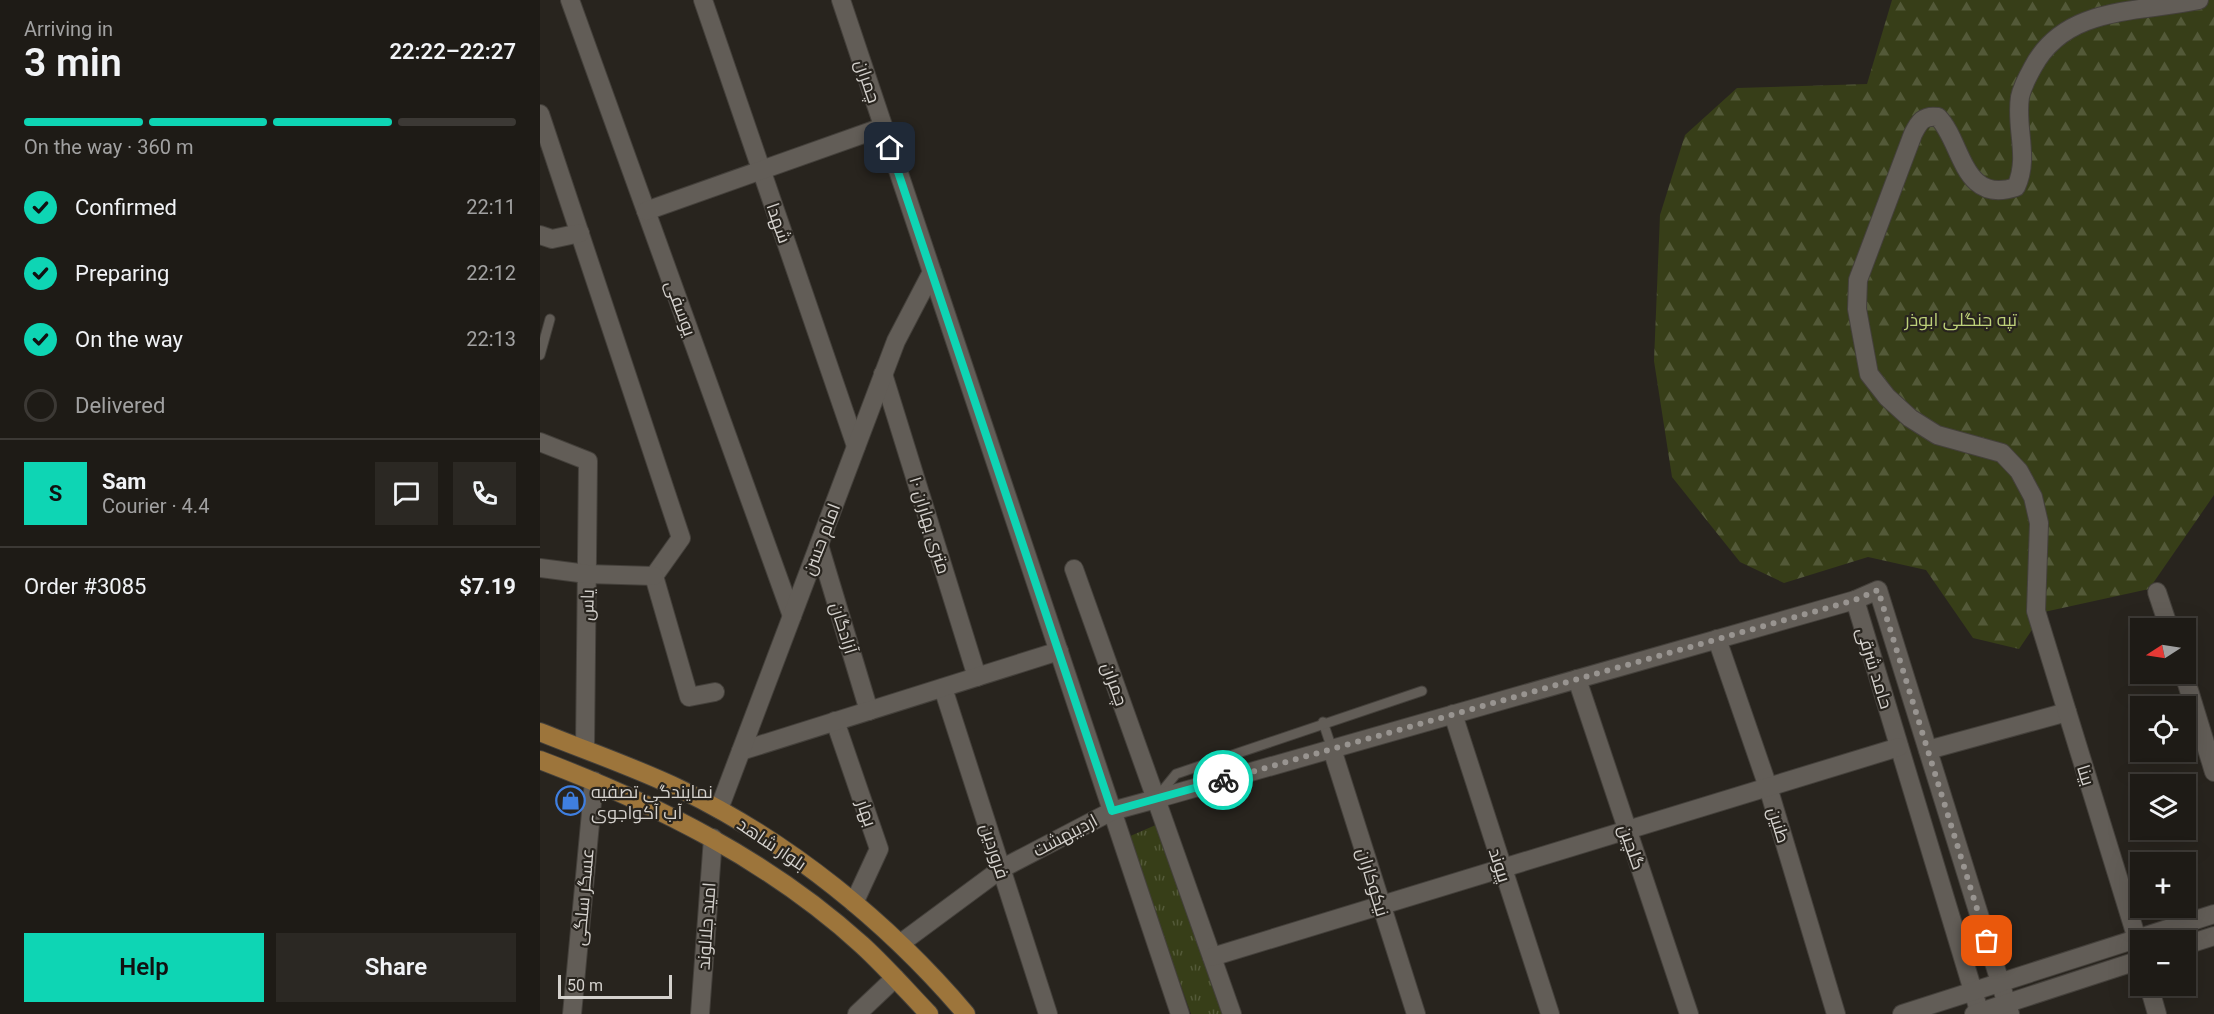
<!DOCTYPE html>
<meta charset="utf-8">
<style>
:root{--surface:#1e1b16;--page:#2b2823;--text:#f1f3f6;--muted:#a1a1a1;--line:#3c3935;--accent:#0ed5b4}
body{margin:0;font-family:Roboto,Cairo,sans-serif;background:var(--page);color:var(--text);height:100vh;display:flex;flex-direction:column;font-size:22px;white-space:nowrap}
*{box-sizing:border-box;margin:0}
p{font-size:20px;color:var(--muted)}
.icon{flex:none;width:33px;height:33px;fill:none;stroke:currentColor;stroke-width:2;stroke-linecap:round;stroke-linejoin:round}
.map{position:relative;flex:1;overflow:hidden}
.details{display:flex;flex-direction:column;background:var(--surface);width:540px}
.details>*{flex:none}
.needle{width:39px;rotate:258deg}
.controls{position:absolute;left:1590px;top:618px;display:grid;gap:12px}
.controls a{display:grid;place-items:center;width:66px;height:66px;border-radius:0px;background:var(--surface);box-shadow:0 6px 24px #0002,0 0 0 2px var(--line);font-size:30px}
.scale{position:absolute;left:18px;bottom:15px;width:114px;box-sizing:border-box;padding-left:6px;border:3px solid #d4d1cd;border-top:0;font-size:16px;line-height:21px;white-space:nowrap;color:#d4d1cd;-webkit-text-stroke:4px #28241e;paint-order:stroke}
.pin{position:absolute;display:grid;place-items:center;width:51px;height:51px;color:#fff;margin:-26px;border-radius:12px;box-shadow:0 3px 9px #0006}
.courier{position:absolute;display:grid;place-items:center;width:60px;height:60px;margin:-30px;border:4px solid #0ed5b4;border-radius:50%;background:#fff;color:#222;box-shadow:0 2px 8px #0007}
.head em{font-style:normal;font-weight:600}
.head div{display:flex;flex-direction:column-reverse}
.head{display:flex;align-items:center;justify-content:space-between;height:102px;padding:0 24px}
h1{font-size:39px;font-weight:600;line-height:45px}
.bar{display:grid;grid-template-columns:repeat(4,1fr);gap:9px 6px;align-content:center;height:72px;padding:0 24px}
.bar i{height:8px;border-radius:4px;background:var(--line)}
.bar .active{background:var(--accent)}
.bar p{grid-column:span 4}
.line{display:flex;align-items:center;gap:15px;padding:0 24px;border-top:2px solid var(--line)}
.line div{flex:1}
.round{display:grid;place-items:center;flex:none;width:63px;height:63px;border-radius:0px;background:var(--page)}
ol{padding:0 24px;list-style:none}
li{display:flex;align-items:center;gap:18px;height:66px}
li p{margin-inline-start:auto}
li .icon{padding:6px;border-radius:50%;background:var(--accent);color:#111;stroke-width:4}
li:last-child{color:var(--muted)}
li i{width:33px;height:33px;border:3px solid var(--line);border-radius:50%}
.action{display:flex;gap:12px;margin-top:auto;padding:12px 24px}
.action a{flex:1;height:69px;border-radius:0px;background:var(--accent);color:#111;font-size:24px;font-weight:600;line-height:69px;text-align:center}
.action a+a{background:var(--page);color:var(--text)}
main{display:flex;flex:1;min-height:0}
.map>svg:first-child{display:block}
.grass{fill:url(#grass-tufts)}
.forest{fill:url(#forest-firs)}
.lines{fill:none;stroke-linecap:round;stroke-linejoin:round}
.lane-casing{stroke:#44403b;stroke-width:11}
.street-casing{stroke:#44403b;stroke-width:20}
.secondary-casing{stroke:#44403b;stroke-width:20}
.primary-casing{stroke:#44403b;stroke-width:20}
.lane{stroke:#625d57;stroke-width:9}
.street{stroke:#625d57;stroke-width:18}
.secondary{stroke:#625d57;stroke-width:18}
.primary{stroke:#9d753b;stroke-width:18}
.done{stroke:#989490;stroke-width:6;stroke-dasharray:0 10.8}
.route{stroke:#0ed5b4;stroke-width:8}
.labels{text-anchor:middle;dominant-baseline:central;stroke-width:4.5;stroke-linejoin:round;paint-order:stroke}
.street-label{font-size:18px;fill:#d4d1cd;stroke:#28241e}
.park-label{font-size:18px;fill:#bdd079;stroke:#28241e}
.poi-label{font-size:18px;fill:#d4d1cd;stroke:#28241e;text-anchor:start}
</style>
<main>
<section class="details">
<div class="head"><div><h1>3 min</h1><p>Arriving in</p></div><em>22:22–22:27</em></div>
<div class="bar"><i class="active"></i><i class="active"></i><i class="active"></i><i></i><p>On the way · 360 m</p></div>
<ol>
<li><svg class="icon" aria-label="check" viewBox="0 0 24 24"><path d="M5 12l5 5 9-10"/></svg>Confirmed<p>22:11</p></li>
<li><svg class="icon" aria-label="check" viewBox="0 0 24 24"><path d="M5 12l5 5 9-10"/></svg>Preparing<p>22:12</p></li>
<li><svg class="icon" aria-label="check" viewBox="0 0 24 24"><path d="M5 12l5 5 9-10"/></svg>On the way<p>22:13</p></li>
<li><i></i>Delivered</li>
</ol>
<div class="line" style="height:108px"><b class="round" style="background:var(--accent);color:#111">S</b><div><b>Sam</b><p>Courier · 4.4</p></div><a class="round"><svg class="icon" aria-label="chat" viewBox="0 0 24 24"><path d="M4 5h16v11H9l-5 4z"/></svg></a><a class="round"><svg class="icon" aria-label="phone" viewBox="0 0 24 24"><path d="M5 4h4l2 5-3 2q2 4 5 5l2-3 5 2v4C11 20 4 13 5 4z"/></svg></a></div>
<div class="line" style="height:78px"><div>Order #3085</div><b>$7.19</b></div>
<div class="action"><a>Help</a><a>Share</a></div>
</section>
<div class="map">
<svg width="1674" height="1014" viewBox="0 0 1674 1014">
<defs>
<pattern id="grass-tufts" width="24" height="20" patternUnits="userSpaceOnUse" patternTransform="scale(1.5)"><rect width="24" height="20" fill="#373e18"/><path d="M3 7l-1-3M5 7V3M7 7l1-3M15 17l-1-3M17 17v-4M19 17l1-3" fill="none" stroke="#535938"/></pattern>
<pattern id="forest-firs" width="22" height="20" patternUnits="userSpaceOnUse" patternTransform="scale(1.5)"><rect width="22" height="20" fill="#373e18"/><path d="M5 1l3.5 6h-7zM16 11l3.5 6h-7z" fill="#535938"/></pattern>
</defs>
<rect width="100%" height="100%" fill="#28241e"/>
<!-- grass -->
<polygon class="grass" points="618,824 682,1014 651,1014 588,837"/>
<!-- forest -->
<polygon class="forest" points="1352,0 1674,0 1674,495 1609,589 1504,612 1479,649 1433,638 1386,570 1328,557 1244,583 1200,562 1132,477 1114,361 1120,215 1145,135 1197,88 1327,84"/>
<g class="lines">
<defs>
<g id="lane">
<polyline points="0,355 10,319"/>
<polyline points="783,722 792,749"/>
<polyline points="618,796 636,774 882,691"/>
</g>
<g id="street">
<polyline points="30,0 252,616"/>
<polyline points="163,0 316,446"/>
<polyline points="0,114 141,538 114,576 149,697 175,692"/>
<polyline points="106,211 343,127"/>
<polyline points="0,235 12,239 40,233"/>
<polyline points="392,272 640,1014"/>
<polyline points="343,374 437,677"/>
<polyline points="0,442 48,461 45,749"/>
<polyline points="279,545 329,711"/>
<polyline points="0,568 47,574 114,576"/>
<polyline points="534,569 616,799 1315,600 1338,590 1470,1014"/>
<polyline points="1617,592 1629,628"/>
<polyline points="1315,600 1440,1014"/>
<polyline points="1177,639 1228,787 1296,1014"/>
<polyline points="1644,674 1674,772"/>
<polyline points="1037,679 1149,1014"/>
<polyline points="403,688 508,1014"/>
<polyline points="913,714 1010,1014"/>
<polyline points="295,721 339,849 314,903"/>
<polyline points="792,749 876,1014"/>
<polyline points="1388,750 1527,712"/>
<polyline points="201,751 519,651"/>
<path d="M 1597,939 L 1496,611 L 1499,523 L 1493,497 L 1479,471 L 1462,453 L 1397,435 L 1370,418 L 1347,397 L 1329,374 L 1317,309 L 1318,280 L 1373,134 C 1379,122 1383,115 1398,117 C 1423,143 1422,205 1476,187 C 1490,157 1475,128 1480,97 C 1482,87 1488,76 1493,67 C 1526,5 1599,13 1659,0"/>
<polyline points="361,943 461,869 572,811 616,799 692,1014"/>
<polyline points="1646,945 1674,936"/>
<polyline points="672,957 1359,747"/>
<polyline points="1609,986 1617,1014"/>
<polyline points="32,1014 54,781"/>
<polyline points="160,1014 173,838"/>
<polyline points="317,1014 355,978"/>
<polyline points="1362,1014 1674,914"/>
<polyline points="1434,1014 1600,960"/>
</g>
<polyline id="secondary" points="179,809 356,341 392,272 301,0"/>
<g id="primary">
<path d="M 0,732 C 47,751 94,767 140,789 C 249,842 348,922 426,1014"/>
<path d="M 0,760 C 116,804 230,861 322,945 C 346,967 367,991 389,1014"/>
</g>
</defs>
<!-- lane casing -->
<use href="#lane" class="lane-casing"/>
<!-- street casing -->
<use href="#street" class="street-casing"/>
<!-- secondary casing -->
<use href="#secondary" class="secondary-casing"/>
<!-- primary casing -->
<use href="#primary" class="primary-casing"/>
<!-- lane -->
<use href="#lane" class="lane"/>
<!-- street -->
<use href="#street" class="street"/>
<!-- secondary -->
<use href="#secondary" class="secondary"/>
<!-- primary -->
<use href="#primary" class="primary"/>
</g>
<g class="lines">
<!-- done -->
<polyline class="done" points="683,780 1315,600 1338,590 1447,941"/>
<!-- route -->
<polyline class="route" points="350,148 572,811 683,780"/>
</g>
<!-- icons -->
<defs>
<symbol id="shop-ring" viewBox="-11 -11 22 22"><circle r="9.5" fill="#28241e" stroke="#3f7fe0" stroke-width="1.5"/><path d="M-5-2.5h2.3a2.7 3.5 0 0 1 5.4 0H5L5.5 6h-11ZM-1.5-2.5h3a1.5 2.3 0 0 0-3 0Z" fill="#3f7fe0"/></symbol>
</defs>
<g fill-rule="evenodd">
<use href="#shop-ring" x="14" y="784" width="33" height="33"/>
</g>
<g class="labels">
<!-- street labels -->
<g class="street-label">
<text transform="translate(328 81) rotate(71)">چمران</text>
<text transform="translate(239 223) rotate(71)">شهدا</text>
<text transform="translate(141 308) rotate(70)">یوسفی</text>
<text transform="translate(390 525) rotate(73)">۱۰ متری بهاران</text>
<text transform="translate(281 539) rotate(-69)">امام حسن</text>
<text transform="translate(47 605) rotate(-89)">یاس</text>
<text transform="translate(304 628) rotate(73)">آزادگان</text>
<text transform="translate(1335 668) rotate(73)">حامد شرقی</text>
<text transform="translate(575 684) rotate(70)">چمران</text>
<text transform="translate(1546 775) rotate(73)">بینا</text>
<text transform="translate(327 813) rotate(71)">بهار</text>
<text transform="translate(1239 825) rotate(73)">طنین</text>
<text transform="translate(525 835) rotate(-28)">اردیبهشت</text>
<text transform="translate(232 844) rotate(34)">بلوار شاهد</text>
<text transform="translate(1092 847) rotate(71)">گلچین</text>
<text transform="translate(455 851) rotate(72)">فروردین</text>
<text transform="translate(960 865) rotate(72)">پیوند</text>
<text transform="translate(833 882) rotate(73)">نیکوکاران</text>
<text transform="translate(43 897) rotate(-85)">عسگر سلگی</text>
<text transform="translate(166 926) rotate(-86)">امید جلالوند</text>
</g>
<!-- park labels -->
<g class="park-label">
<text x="1421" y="319">تپه جنگلی ابوذر</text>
</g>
<!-- poi labels -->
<g class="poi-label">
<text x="51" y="791">نمایندگی تصفیه<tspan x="51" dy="21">آب آکواجوی</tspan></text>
</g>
</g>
</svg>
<div class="controls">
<a><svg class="needle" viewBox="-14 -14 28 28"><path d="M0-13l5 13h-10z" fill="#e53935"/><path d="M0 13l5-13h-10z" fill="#a1a1a1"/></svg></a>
<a><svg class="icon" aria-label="locate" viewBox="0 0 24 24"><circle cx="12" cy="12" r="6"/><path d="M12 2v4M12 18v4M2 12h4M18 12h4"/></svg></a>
<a><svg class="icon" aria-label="layers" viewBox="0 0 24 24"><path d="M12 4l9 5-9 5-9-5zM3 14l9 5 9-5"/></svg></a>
<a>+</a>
<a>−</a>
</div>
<div class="scale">50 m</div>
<div class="pin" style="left:1447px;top:941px;background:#ea580c"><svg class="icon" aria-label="bag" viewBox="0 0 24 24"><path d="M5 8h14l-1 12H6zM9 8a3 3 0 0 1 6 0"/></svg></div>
<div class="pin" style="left:350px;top:148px;background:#1f2937"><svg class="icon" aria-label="home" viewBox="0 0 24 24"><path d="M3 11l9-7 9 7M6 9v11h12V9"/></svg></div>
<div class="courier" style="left:683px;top:780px"><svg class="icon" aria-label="bike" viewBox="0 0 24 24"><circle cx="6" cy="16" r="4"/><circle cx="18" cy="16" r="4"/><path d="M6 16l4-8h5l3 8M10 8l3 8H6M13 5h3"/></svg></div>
</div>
</main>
